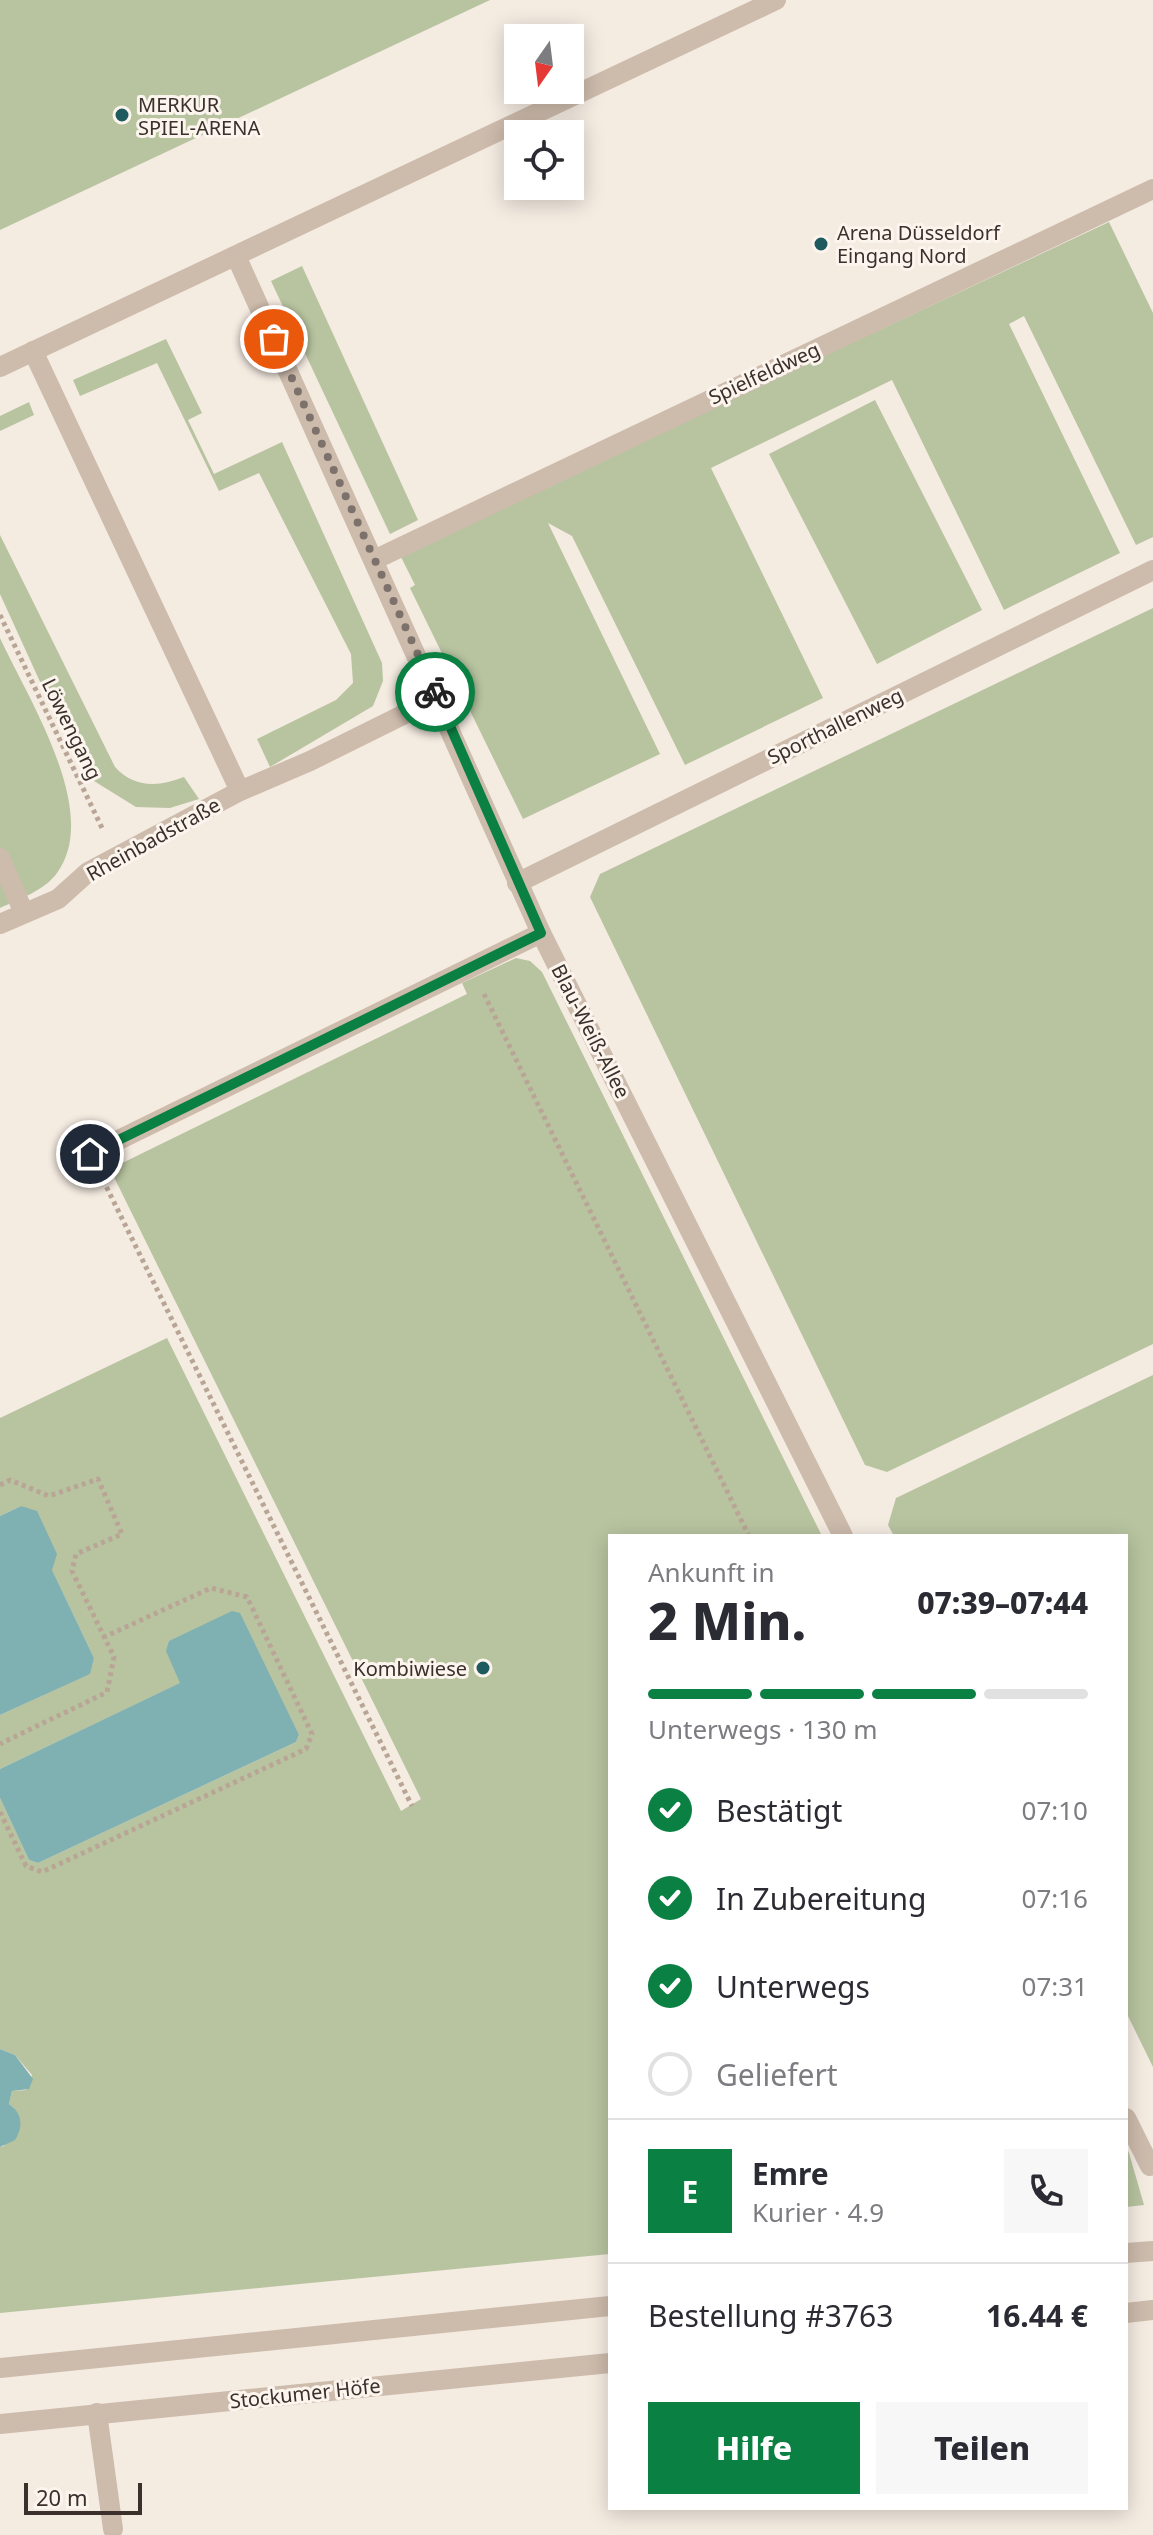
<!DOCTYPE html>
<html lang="de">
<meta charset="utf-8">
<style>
:root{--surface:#fff;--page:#f7f7f7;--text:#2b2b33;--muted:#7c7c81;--line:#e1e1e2;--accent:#0b8043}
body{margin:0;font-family:"Noto Sans",sans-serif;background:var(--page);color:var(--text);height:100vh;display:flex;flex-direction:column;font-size:30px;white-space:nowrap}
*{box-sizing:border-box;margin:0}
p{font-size:26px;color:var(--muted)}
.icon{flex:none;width:44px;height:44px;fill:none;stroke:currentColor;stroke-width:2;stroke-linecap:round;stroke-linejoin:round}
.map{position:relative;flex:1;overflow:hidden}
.sheet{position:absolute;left:608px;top:1534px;width:520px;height:976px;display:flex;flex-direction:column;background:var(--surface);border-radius:0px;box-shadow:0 4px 20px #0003}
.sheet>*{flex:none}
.needle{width:52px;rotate:194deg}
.fabs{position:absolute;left:504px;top:24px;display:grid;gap:16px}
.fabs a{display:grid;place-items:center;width:80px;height:80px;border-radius:0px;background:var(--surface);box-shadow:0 4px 20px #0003;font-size:40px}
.scale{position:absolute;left:24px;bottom:20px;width:118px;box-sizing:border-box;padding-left:8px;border:4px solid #3b302b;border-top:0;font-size:22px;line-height:28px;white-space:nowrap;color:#3b302b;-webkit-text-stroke:6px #fbf5ee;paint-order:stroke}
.pin{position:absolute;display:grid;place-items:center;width:68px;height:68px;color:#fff;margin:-34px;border:4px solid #fff;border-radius:50%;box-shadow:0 2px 8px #0007}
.courier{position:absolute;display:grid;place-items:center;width:80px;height:80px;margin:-40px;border:6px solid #0b8043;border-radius:50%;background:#fff;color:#222;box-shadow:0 2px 10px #0007}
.head em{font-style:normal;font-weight:800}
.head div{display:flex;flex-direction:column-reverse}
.head{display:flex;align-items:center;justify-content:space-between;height:136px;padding:0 40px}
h1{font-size:52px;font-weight:800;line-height:60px}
.bar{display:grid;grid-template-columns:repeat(4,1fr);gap:12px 8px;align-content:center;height:96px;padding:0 40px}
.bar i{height:10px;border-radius:6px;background:var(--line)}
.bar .current{background:var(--accent)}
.bar p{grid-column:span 4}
.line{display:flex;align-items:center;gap:20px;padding:0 40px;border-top:2px solid var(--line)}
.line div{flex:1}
.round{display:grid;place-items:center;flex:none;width:84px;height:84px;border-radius:0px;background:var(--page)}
ol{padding:0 40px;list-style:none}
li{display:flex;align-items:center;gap:24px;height:88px}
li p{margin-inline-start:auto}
li .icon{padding:8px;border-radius:50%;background:var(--accent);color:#fff;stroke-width:4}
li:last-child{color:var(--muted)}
li i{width:44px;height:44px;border:4px solid var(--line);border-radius:50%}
.cta{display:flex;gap:16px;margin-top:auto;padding:16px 40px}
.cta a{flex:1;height:92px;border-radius:0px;background:var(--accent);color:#fff;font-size:32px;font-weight:800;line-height:92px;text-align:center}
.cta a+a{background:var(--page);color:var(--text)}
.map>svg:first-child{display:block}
.green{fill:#b8c4a0}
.water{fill:#7fb0b2}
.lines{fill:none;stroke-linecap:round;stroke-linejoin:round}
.path{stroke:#b9a596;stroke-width:5;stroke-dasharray:4 4;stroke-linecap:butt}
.service{stroke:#cdbbac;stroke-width:20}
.tertiary{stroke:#cdbbac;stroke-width:20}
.done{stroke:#7c716b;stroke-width:8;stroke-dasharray:0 14.4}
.route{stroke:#0b8043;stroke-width:10}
.poi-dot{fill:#1f5a5e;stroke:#fbf5ee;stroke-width:3}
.labels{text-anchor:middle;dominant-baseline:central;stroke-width:6;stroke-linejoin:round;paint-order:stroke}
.poi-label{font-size:20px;fill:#3b302b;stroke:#fbf5ee;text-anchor:start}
.street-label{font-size:20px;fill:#3b302b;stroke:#fbf5ee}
</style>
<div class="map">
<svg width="1153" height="2535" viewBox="0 0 1153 2535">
<rect width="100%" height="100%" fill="#f4ebe1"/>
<!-- green -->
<g class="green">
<polygon points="0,0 490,0 0,230"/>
<polygon points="1109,222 1153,313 1153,537 1136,545 1024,316 1009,324 1120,553 1004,610 892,380 711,468 823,698 685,765 572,536 548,523 660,754 523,819 410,588 415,585 400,555"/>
<polygon points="302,266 418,520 390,534 271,281"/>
<polygon points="166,339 202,413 188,420 214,474 282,442 382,663 383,681 373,706 270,767 257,739 336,700 353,683 351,654 259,473 219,491 157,363 80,396 73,380"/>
<polygon points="875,400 982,610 877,664 769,454"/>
<polygon points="29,402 34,415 0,431 0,416"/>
<path d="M 0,535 L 115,767 C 134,788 159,787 184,777 L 199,799 L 170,808 L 136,807 L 94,781 L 73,754 L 0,594 Z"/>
<polygon points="1153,608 1153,1344 887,1472 865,1465 590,897 600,874"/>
<path d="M 0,638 C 27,697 102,812 57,873 C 44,891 19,899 0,908 Z"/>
<polygon points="516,958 530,961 542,972 822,1536 610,1536 610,2254 0,2313 0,2147 4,2146 14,2108 9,2104 12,2091 26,2090 32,2075 15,2055 0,2049 0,1798 29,1860 38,1863 296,1742 299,1735 167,1651 181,1683 0,1769 0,1715 89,1674 94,1658 21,1506 0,1516 0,1418 167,1338 401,1811 421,1799 110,1169 467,994 462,983"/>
<polygon points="1153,1375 1153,2067 1126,2012 1126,1536 894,1536 888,1525 896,1498"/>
<polygon points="1126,2147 1129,2153 1144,2205 1126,2207"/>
</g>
<!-- water -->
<g class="water">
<polygon points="21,1506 37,1511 57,1554 52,1570 94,1658 90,1674 0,1715 0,1516"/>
<polygon points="232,1611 240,1613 299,1735 296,1742 38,1863 29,1860 0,1798 0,1769 180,1683 166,1651 169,1641"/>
<path d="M 0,2049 L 15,2055 L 33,2079 L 29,2089 L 12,2091 L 9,2104 C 22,2113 24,2126 15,2140 L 0,2147 Z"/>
</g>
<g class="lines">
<!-- path -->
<g class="path">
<polyline points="0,615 103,830"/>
<polyline points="484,994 749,1536"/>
<polyline points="103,1180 412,1806"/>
<polyline points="0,1485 10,1480 49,1496 98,1479 122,1534 76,1554 72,1571 114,1657 107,1692 0,1744"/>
<polyline points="0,1812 26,1866 42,1872 306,1749 312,1734 247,1597 211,1588 104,1637"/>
</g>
<!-- service -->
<g class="service">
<polyline points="236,256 541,933 843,1536"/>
<polyline points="33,351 240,791"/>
<polyline points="0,367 776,0"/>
<polyline points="376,559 1153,189"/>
<polyline points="0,858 24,913"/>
<polyline points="517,883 1153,570"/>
<polyline points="0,924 58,899 88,872 240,791 310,761 437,698"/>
<polyline points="90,1154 541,933"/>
<polyline points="1126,2118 1150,2166"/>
<polyline points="1126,2253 1153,2251"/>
<polyline points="0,2368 610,2306"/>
<polyline points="97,2413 113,2529"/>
</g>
<!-- tertiary -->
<g class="tertiary">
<polyline points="1126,2313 1153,2310"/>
<polyline points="0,2424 610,2363"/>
</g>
</g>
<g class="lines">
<!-- done -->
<polyline class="done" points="274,339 435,692"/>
<!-- route -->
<polyline class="route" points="90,1154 541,933 435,692"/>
</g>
<!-- markers -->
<g class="poi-dot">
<circle cx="122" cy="115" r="8"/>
<circle cx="821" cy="244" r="8"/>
<circle cx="483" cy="1668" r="8"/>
</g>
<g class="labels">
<!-- poi labels -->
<g class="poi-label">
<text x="138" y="104">MERKUR<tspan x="138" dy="23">SPIEL-ARENA</tspan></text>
<text x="837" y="232">Arena Düsseldorf<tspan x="837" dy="23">Eingang Nord</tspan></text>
<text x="467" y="1668" text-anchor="end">Kombiwiese</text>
</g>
<!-- street labels -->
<g class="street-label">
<text transform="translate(764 373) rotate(-25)">Spielfeldweg</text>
<text transform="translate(835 726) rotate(-26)">Sporthallenweg</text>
<text transform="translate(72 729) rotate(64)">Löwengang</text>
<text transform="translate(153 839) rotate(-29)">Rheinbadstraße</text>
<text transform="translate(591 1031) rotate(63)">Blau-Weiß-Allee</text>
<text transform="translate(305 2393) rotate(-6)">Stockumer Höfe</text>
</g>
</g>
</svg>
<div class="fabs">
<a><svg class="needle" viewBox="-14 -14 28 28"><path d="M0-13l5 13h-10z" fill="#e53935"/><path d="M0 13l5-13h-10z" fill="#7c7c81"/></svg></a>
<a><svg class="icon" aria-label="locate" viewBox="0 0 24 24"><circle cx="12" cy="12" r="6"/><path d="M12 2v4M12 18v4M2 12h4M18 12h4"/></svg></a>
</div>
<div class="scale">20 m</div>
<div class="pin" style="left:274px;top:339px;background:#ea580c"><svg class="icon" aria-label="bag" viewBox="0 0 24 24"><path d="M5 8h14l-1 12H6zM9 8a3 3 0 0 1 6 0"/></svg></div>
<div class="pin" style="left:90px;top:1154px;background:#1f2937"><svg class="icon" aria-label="home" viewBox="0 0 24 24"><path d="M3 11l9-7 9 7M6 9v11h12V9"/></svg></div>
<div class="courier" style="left:435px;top:692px"><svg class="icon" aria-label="bike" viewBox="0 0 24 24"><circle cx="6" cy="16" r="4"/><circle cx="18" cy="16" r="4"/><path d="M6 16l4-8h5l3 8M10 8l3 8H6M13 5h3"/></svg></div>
<section class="sheet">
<div class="head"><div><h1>2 Min.</h1><p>Ankunft in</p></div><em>07:39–07:44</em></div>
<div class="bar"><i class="current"></i><i class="current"></i><i class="current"></i><i></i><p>Unterwegs · 130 m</p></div>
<ol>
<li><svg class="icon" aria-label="check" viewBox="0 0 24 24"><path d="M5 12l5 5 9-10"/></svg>Bestätigt<p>07:10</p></li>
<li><svg class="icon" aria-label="check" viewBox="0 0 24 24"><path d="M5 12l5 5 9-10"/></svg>In Zubereitung<p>07:16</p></li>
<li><svg class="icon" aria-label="check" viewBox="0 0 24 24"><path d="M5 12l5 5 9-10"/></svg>Unterwegs<p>07:31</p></li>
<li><i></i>Geliefert</li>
</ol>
<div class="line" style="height:144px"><b class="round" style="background:var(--accent);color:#fff">E</b><div><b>Emre</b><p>Kurier · 4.9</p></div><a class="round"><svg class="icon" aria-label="phone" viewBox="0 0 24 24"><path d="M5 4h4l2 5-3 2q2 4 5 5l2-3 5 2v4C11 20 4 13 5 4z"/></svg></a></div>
<div class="line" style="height:104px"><div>Bestellung #3763</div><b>16.44 €</b></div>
<div class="cta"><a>Hilfe</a><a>Teilen</a></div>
</section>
</div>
